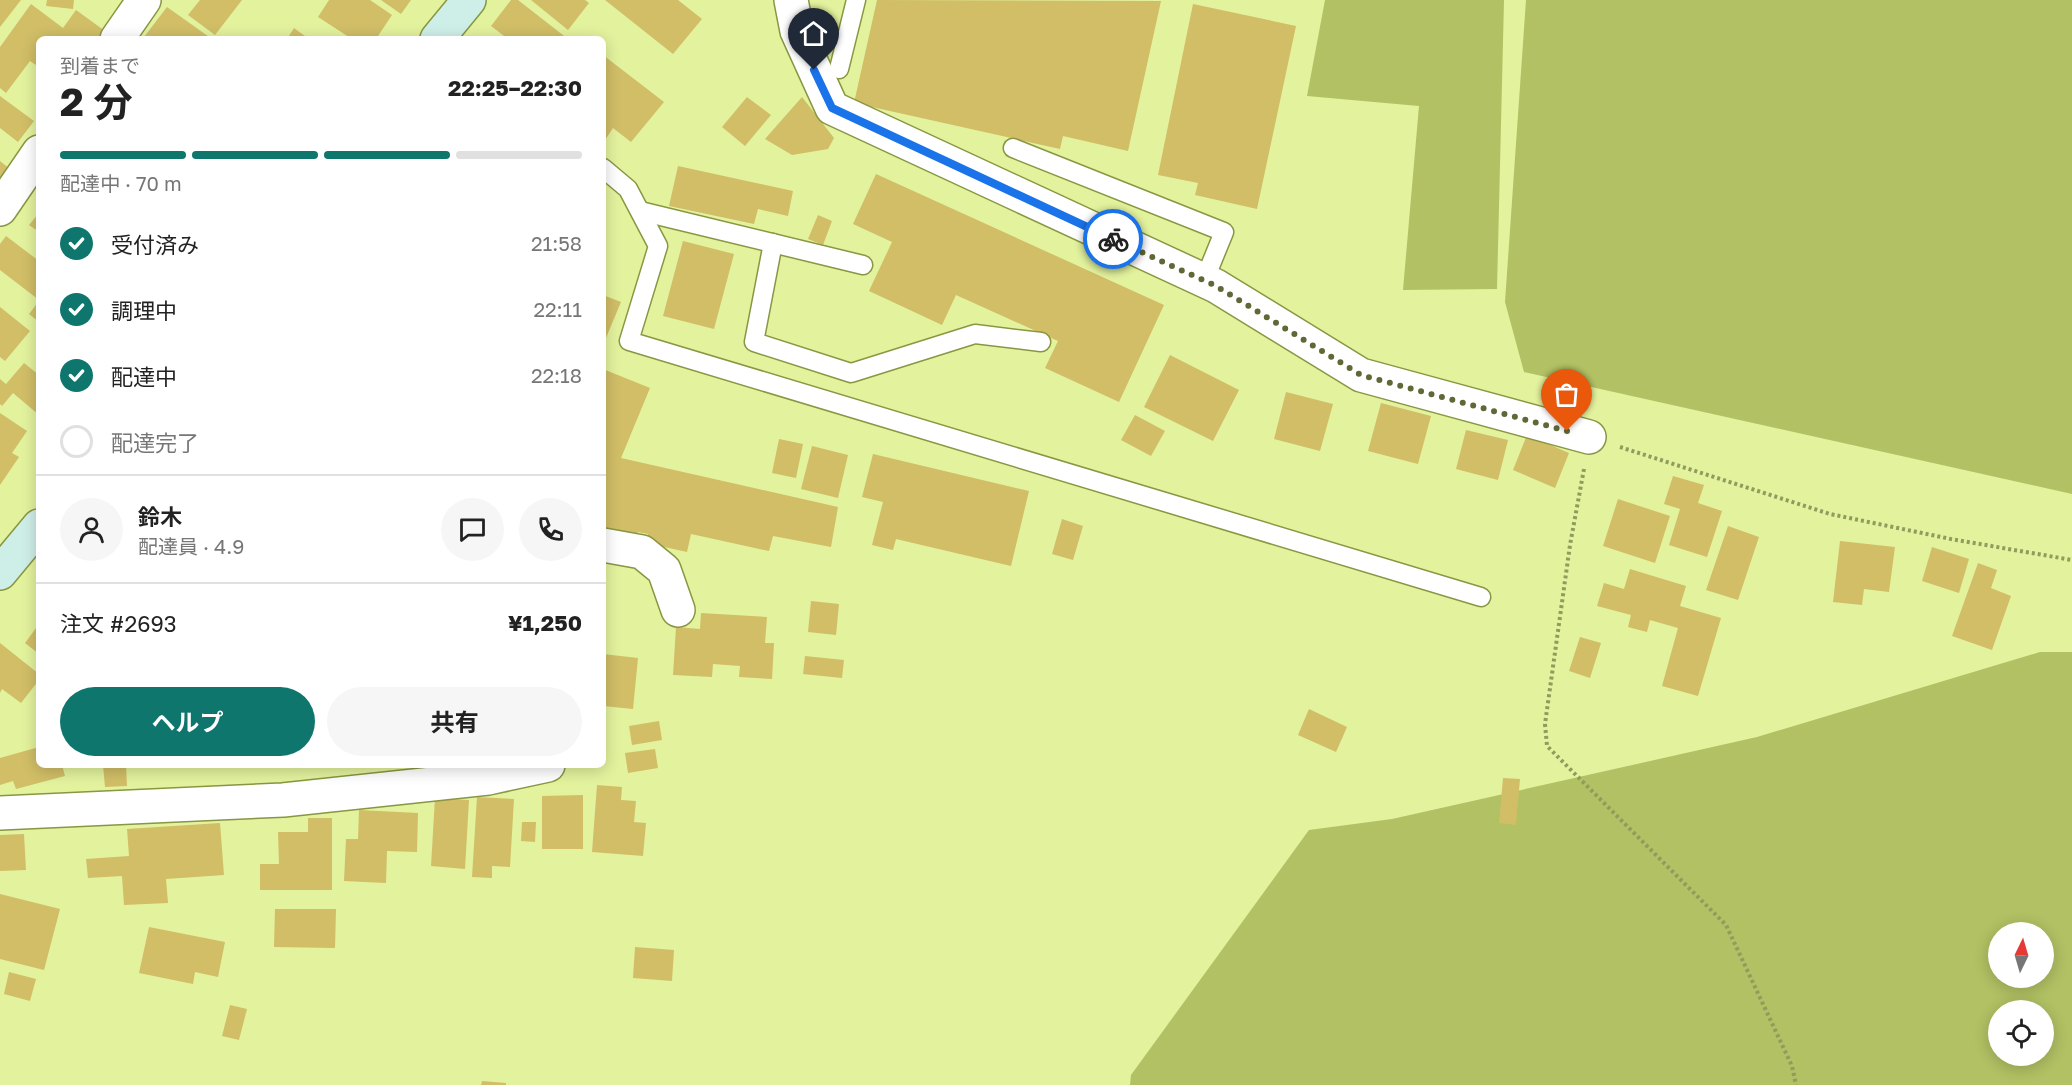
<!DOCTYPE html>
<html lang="ja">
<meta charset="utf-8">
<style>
:root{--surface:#fff;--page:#f6f6f6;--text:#222;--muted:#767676;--line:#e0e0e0;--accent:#0f766e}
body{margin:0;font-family:"Golos Text","Noto Sans JP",sans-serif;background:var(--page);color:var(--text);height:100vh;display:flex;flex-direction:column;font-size:22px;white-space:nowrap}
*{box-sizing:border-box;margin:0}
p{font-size:20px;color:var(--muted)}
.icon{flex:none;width:33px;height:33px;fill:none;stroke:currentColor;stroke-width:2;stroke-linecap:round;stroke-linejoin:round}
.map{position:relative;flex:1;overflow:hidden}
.drawer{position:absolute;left:36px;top:36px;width:570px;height:732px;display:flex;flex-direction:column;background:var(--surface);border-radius:9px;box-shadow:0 3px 15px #0003}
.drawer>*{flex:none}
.needle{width:39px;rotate:5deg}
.tools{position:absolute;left:1988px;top:922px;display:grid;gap:12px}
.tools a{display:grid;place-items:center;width:66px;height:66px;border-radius:50%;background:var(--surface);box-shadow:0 3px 15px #0003;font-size:30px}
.pin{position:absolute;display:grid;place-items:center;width:51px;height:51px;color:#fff;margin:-62px -26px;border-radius:50% 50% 50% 0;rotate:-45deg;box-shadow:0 0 6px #0007}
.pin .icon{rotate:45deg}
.courier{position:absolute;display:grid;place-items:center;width:60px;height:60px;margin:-30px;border:4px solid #1a73e8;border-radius:50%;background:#fff;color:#222;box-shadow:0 2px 8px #0007}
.summary em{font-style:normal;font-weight:700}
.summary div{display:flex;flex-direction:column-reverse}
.summary{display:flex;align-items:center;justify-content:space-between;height:102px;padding:0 24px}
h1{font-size:39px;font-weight:700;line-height:45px}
.bar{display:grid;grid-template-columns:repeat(4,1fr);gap:9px 6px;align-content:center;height:72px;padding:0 24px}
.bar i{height:8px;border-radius:4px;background:var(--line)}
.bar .selected{background:var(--accent)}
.bar p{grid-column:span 4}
.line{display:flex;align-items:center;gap:15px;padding:0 24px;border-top:2px solid var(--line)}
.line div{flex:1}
.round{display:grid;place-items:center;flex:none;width:63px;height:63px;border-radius:32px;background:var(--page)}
ol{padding:0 24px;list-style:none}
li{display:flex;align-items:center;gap:18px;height:66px}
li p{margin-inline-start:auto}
li .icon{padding:6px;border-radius:50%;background:var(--accent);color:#fff;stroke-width:4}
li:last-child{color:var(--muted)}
li i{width:33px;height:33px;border:3px solid var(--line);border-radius:50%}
.cta{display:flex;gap:12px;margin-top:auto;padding:12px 24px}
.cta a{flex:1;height:69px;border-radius:36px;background:var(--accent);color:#fff;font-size:24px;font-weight:700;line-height:69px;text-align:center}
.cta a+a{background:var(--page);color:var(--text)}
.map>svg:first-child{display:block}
.green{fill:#b1c163;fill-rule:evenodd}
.building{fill:#d1be67}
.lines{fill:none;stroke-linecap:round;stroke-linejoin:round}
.service-casing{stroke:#899642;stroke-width:21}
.minor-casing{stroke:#899642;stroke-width:36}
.secondary-casing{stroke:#899642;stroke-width:36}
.path{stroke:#909b5d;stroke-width:4;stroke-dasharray:3 3;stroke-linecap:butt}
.service{stroke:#fff;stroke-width:18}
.minor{stroke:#fff;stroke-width:33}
.secondary{stroke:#ceefe8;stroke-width:33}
.done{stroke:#5f6837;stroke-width:6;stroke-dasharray:0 10.8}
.route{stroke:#1a73e8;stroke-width:8}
</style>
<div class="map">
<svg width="2072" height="1085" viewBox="0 0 2072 1085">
<rect width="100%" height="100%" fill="#e3f29d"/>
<!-- green -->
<g class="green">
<polygon points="1325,0 1504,0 1497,289 1403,290 1419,106 1307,96"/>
<polygon points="1526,0 2072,0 2072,494 1524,372 1505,302"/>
<path d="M 2040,652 L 2072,652 L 2072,1085 L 1130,1085 L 1131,1075 L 1309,830 L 1392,819 L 1757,737 ZM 1998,933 L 2043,933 L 2043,978 L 1998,978 ZM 1998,1011 L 2043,1011 L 2043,1056 L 1998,1056 Z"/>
</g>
<!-- building -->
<g class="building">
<polygon points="0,0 21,0 0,27"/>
<polygon points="47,0 74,0 73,9 46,6"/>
<polygon points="200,0 242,0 215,35 188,15"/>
<polygon points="329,0 370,0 392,15 376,39 352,39 318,17"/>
<polygon points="381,0 411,0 401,14"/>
<polygon points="511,0 518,0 568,39 508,39 491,26"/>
<polygon points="531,0 585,0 589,3 568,30"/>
<polygon points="605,0 678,0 702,19 673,54"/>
<polygon points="877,0 1161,1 1128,151 1063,136 1060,149 854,103"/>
<polygon points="31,4 63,28 76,10 105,31 99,39 39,39 39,67 30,61 6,93 0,88 0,47"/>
<polygon points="1193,4 1296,26 1257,209 1195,195 1198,183 1158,175"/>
<polygon points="167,7 212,39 147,39 144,37"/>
<polygon points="294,28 309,39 287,39"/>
<polygon points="603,55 664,102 631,142 613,128 605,140 603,139"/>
<polygon points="0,96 34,121 18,142 0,128"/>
<polygon points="747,97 771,115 745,146 722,127"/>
<polygon points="802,97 834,138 828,149 792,155 765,139"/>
<polygon points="0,161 15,173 0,192"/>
<polygon points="678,166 793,191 788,216 758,209 754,224 669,206"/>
<polygon points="876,174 1164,305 1119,402 1045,368 1058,341 956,295 942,325 869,291 892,242 853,224"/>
<polygon points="39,213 39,232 29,225"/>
<polygon points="818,215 832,221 823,245 808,239"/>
<polygon points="6,236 39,261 39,300 0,270 0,244"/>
<polygon points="683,241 734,254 714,329 663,316"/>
<polygon points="603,295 621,302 603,345"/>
<polygon points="39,301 39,322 29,314"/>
<polygon points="0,307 30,331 5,361 0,357"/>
<polygon points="1170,355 1239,390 1213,441 1144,407"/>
<polygon points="24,363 39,375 39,415 13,393 2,406 0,404 0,379 6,384"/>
<polygon points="603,369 650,388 621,458 838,507 831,547 773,536 769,551 691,534 687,552 646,543 648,534 638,532 634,544 603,537"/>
<polygon points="1286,392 1333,404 1320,451 1274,439"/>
<polygon points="1381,403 1431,416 1418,464 1368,451"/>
<polygon points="0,413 27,431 12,453 19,457 0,485"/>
<polygon points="1135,415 1165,431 1151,456 1121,440"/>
<polygon points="1466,430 1508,440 1498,480 1456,469"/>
<polygon points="1527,435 1569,453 1555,488 1513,470"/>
<polygon points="779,439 803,444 796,478 772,473"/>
<polygon points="812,446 848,455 838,498 801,489"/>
<polygon points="873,454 1029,491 1011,566 896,539 893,550 872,545 883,502 862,497"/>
<polygon points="1673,476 1704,485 1698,503 1722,511 1707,557 1669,545 1680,509 1664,504"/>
<polygon points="1618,499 1670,516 1655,563 1603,546"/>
<polygon points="1062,519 1083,526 1073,560 1052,554"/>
<polygon points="1728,526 1759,537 1738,600 1706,590"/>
<polygon points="1840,541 1895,547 1889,592 1864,589 1862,605 1833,602"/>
<polygon points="1932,547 1969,559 1959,593 1922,581"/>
<polygon points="1978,563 1997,570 1991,588 2011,596 1992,650 1952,636"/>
<polygon points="1630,569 1686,586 1680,606 1721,618 1698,696 1662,686 1678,628 1650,620 1647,632 1628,627 1631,615 1597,606 1604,583 1624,589"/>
<polygon points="811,601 839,604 836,635 808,632"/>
<polygon points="701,613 767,617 765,643 774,643 772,679 739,677 740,666 713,664 712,677 673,675 676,627 700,629"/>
<polygon points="39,624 39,654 25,643"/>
<polygon points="1580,637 1601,643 1590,678 1569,671"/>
<polygon points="0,643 39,674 39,680 21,703 2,689 0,693"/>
<polygon points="603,654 638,658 633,709 603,706"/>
<polygon points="805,656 844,660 842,678 803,674"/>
<polygon points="1309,709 1347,727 1336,752 1298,735"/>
<polygon points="659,721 662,740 632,745 629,726"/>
<polygon points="39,747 39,765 62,765 65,776 16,789 13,781 0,785 0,758"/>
<polygon points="655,749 658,768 628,773 625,753"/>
<polygon points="103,765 126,765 127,786 105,787"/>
<polygon points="1503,778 1520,779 1516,825 1499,823"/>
<polygon points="597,785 622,787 621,800 636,801 634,822 646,823 643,856 592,852"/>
<polygon points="583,795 583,849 542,849 542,796"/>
<polygon points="477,797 514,799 510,867 492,866 492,878 472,877"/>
<polygon points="435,798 469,800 465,869 431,866"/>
<polygon points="359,810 418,813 417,852 387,851 386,883 344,881 346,839 358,839"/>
<polygon points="308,818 332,818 332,890 260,890 260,864 279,864 278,832 308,832"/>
<polygon points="522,822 536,822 535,842 521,841"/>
<polygon points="220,823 224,875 166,879 168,903 124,905 122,876 88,878 86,859 129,856 127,829"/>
<polygon points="24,834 26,870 0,871 0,835"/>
<polygon points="0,894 60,909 44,970 0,959"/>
<polygon points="275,909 336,909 335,948 274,947"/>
<polygon points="149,927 225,942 218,977 195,972 193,984 139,973"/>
<polygon points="635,947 674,950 672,981 633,978"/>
<polygon points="9,972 36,979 30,1001 4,994"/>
<polygon points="230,1005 247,1009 239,1040 222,1036"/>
<polygon points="482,1081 506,1083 506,1085 481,1085"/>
</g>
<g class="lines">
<defs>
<g id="service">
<polyline points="839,69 856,0"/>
<polyline points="1013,148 1224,232 1204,281"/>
<polyline points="603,168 628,189 658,246 629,341 1481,597"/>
<polyline points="640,211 863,265"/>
<polyline points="773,243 754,342 851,373 975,334 1041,342"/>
</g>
<g id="minor">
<polyline points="791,0 797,31 832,108 1216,286 1361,375 1589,437"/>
<polyline points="117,39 144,0"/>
<polyline points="0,209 39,152"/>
<polyline points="603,545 642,552 664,570 678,610"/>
<polyline points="0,813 283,800 488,778 548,765"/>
</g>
<g id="secondary">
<polyline points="437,39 469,0"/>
<polyline points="0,573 39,526"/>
</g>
</defs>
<!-- service casing -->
<use href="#service" class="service-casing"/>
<!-- minor casing -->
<use href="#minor" class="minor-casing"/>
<!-- secondary casing -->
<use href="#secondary" class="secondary-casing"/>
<!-- path -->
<g class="path">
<polyline points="1620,447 1830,514 1951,539 2072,560"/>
<polyline points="1584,469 1570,545 1545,724 1547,746 1726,925 1792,1066 1796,1085"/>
</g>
<!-- service -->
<use href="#service" class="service"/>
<!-- minor -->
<use href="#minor" class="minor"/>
<!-- secondary -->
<use href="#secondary" class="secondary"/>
</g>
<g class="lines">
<!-- done -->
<polyline class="done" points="1113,239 1216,286 1361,375 1567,431"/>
<!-- route -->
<polyline class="route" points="814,70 832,108 1113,239"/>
</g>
</svg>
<div class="tools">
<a><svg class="needle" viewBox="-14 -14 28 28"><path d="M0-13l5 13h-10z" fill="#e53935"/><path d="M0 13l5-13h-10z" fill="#767676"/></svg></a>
<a><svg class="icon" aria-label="locate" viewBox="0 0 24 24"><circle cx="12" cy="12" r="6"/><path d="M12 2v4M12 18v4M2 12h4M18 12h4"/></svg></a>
</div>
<div class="pin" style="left:1567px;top:431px;background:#ea580c"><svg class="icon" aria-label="bag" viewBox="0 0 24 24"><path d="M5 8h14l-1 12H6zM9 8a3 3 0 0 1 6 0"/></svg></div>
<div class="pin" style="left:814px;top:70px;background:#1f2937"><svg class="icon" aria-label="home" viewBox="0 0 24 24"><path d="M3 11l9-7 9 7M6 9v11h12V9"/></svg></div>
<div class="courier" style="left:1113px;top:239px"><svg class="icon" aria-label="bike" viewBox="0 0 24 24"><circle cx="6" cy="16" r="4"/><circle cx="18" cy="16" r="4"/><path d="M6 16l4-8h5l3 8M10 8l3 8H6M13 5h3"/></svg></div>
<section class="drawer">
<div class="summary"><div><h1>2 分</h1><p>到着まで</p></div><em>22:25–22:30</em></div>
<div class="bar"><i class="selected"></i><i class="selected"></i><i class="selected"></i><i></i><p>配達中 · 70 m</p></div>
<ol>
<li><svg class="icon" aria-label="check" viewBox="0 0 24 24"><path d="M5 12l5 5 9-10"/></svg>受付済み<p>21:58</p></li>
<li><svg class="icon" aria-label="check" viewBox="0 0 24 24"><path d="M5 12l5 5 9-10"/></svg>調理中<p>22:11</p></li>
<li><svg class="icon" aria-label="check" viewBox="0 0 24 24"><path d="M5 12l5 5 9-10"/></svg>配達中<p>22:18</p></li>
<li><i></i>配達完了</li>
</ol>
<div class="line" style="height:108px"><a class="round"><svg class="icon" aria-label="person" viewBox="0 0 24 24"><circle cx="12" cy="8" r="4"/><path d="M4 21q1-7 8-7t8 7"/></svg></a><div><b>鈴木</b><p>配達員 · 4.9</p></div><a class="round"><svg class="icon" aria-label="chat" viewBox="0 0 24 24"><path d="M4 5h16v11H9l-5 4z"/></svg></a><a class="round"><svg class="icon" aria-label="phone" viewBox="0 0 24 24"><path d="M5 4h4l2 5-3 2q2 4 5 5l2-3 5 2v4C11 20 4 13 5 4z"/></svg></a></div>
<div class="line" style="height:78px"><div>注文 #2693</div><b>¥1,250</b></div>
<div class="cta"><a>ヘルプ</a><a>共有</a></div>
</section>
</div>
